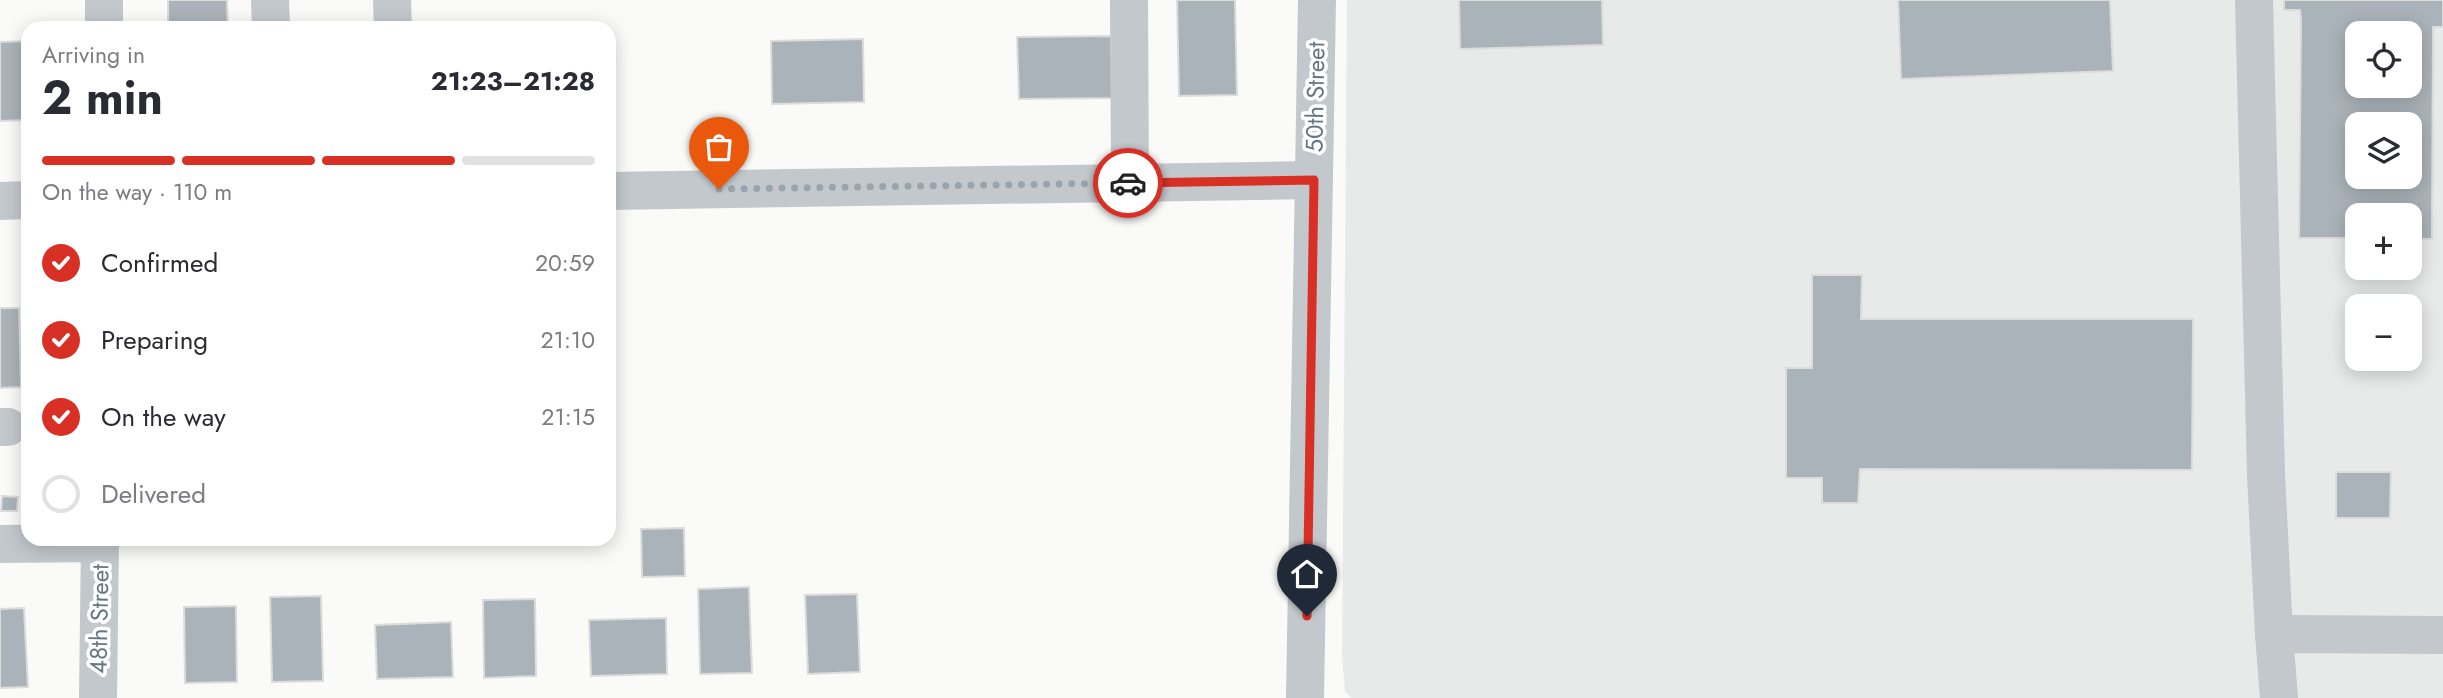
<!DOCTYPE html>
<meta charset="utf-8">
<style>
:root{--surface:#fff;--page:#f7f7f7;--text:#2b2b33;--muted:#7c7c81;--line:#e1e1e2;--accent:#d93025}
body{margin:0;font-family:Jost,sans-serif;background:var(--page);color:var(--text);height:100vh;display:flex;flex-direction:column;font-size:26px;white-space:nowrap}
*{box-sizing:border-box;margin:0}
p{font-size:23px;color:var(--muted)}
.icon{flex:none;width:38px;height:38px;fill:none;stroke:currentColor;stroke-width:2;stroke-linecap:round;stroke-linejoin:round}
.map{position:relative;flex:1;overflow:hidden}
.side{position:absolute;left:21px;top:21px;width:595px;height:525px;display:flex;flex-direction:column;background:var(--surface);border-radius:21px;box-shadow:0 4px 18px #0003}
.side>*{flex:none}
.buttons{position:absolute;left:2345px;top:21px;display:grid;gap:14px}
.buttons a{display:grid;place-items:center;width:77px;height:77px;border-radius:14px;background:var(--surface);box-shadow:0 4px 18px #0003;font-size:35px}
.pin{position:absolute;display:grid;place-items:center;width:60px;height:60px;color:#fff;margin:-72px -30px;border-radius:50% 50% 50% 0;rotate:-45deg;box-shadow:0 0 7px #0007}
.pin .icon{rotate:45deg}
.courier{position:absolute;display:grid;place-items:center;width:70px;height:70px;margin:-35px;border:5px solid #d93025;border-radius:50%;background:#fff;color:#222;box-shadow:0 2px 9px #0007}
.summary em{font-style:normal;font-weight:700}
.summary div{display:flex;flex-direction:column-reverse}
.summary{display:flex;align-items:center;justify-content:space-between;height:119px;padding:0 21px}
h1{font-size:46px;font-weight:700;line-height:52px}
.bar{display:grid;grid-template-columns:repeat(4,1fr);gap:10px 7px;align-content:center;height:84px;padding:0 21px}
.bar i{height:9px;border-radius:5px;background:var(--line)}
.bar .current{background:var(--accent)}
.bar p{grid-column:span 4}
ol{padding:0 21px;list-style:none}
li{display:flex;align-items:center;gap:21px;height:77px}
li p{margin-inline-start:auto}
li .icon{padding:7px;border-radius:50%;background:var(--accent);color:#fff;stroke-width:4}
li:last-child{color:var(--muted)}
li i{width:38px;height:38px;border:4px solid var(--line);border-radius:50%}
.map>svg:first-child{display:block}
.built{fill:#e8e9e9;fill-rule:evenodd}
.building{fill:#aab3b9;stroke:#dcdcda;stroke-width:2;fill-rule:evenodd}
.lines{fill:none;stroke-linecap:round;stroke-linejoin:round}
.minor{stroke:#c3c8cc;stroke-width:38}
.done{stroke:#99a4ac;stroke-width:7;stroke-dasharray:0 12.6}
.route{stroke:#d93025;stroke-width:9}
.labels{text-anchor:middle;dominant-baseline:central;stroke-width:7;stroke-linejoin:round;paint-order:stroke}
.street-label{font-size:24px;fill:#657683;stroke:#fff}
</style>
<div class="map">
<svg width="2443" height="698" viewBox="0 0 2443 698">
<rect width="100%" height="100%" fill="#fafaf8"/>
<!-- built -->
<path class="built" d="M 1347,0 L 2443,0 L 2443,698 L 1351,698 L 1345,691 L 1342,656 ZM 2357,33 L 2410,33 L 2410,86 L 2357,86 ZM 2357,124 L 2410,124 L 2410,177 L 2357,177 ZM 2357,215 L 2410,215 L 2410,268 L 2357,268 ZM 2357,306 L 2410,306 L 2410,359 L 2357,359 Z"/>
<!-- building -->
<g class="building">
<polygon points="168,0 227,0 228,28 168,28"/>
<polygon points="1177,0 1235,0 1237,95 1179,96"/>
<polygon points="1459,0 1602,0 1603,45 1460,49"/>
<polygon points="1898,0 2110,0 2113,71 1901,79"/>
<path d="M 2284,0 L 2443,0 L 2443,27 L 2433,27 L 2432,239 L 2410,239 L 2410,215 L 2357,215 L 2357,238 L 2299,238 L 2301,20 L 2300,10 L 2284,10 ZM 2357,33 L 2410,33 L 2410,86 L 2357,86 ZM 2357,124 L 2410,124 L 2410,177 L 2357,177 Z"/>
<polygon points="1111,36 1112,98 1019,99 1017,37"/>
<polygon points="863,39 864,102 772,104 771,41"/>
<polygon points="27,41 28,120 0,121 0,42"/>
<polygon points="1812,275 1862,275 1861,319 2193,319 2192,470 1860,469 1858,503 1822,503 1822,478 1786,478 1786,368 1812,368"/>
<polygon points="0,308 19,308 21,387 0,388"/>
<polygon points="2336,472 2391,472 2390,518 2336,518"/>
<polygon points="2,496 18,497 17,511 1,511"/>
<polygon points="684,528 685,576 642,577 641,529"/>
<polygon points="749,587 752,673 700,674 698,589"/>
<polygon points="857,594 860,672 808,674 805,595"/>
<polygon points="321,596 323,681 272,682 270,597"/>
<polygon points="535,599 536,676 484,678 483,600"/>
<polygon points="236,606 237,682 185,683 184,607"/>
<polygon points="24,608 28,687 0,688 0,609"/>
<polygon points="666,618 667,674 591,676 589,620"/>
<polygon points="451,622 453,677 377,679 375,625"/>
</g>
<g class="lines">
<!-- minor -->
<g class="minor">
<polyline points="270,0 271,28"/>
<polyline points="392,0 393,28"/>
<polyline points="1129,0 1130,183"/>
<polyline points="2254,0 2266,474 2274,634"/>
<polyline points="104,28 104,0"/>
<polyline points="609,191 1314,180"/>
<polyline points="0,201 28,200"/>
<polyline points="0,427 8,427"/>
<polyline points="0,544 100,543"/>
<polyline points="98,698 100,539"/>
<polyline points="1305,698 1317,0"/>
<polyline points="2279,698 2274,634 2443,635"/>
</g>
</g>
<g class="lines">
<!-- done -->
<polyline class="done" points="719,189 1128,183"/>
<!-- route -->
<polyline class="route" points="1128,183 1314,180 1307,616"/>
</g>
<g class="labels">
<!-- street labels -->
<g class="street-label">
<text transform="translate(1315 97) rotate(-89)">50th Street</text>
<text transform="translate(99 619) rotate(-89)">48th Street</text>
</g>
</g>
</svg>
<div class="buttons">
<a><svg class="icon" aria-label="locate" viewBox="0 0 24 24"><circle cx="12" cy="12" r="6"/><path d="M12 2v4M12 18v4M2 12h4M18 12h4"/></svg></a>
<a><svg class="icon" aria-label="layers" viewBox="0 0 24 24"><path d="M12 4l9 5-9 5-9-5zM3 14l9 5 9-5"/></svg></a>
<a>+</a>
<a>−</a>
</div>
<div class="pin" style="left:719px;top:189px;background:#ea580c"><svg class="icon" aria-label="bag" viewBox="0 0 24 24"><path d="M5 8h14l-1 12H6zM9 8a3 3 0 0 1 6 0"/></svg></div>
<div class="pin" style="left:1307px;top:616px;background:#1f2937"><svg class="icon" aria-label="home" viewBox="0 0 24 24"><path d="M3 11l9-7 9 7M6 9v11h12V9"/></svg></div>
<div class="courier" style="left:1128px;top:183px"><svg class="icon" aria-label="car" viewBox="0 0 24 24"><path d="M5 17H2v-5l4-1 3-4h7l3 4 3 1v5h-3M9 17h6M6 11h13"/><circle cx="7" cy="17" r="2"/><circle cx="17" cy="17" r="2"/></svg></div>
<section class="side">
<div class="summary"><div><h1>2 min</h1><p>Arriving in</p></div><em>21:23–21:28</em></div>
<div class="bar"><i class="current"></i><i class="current"></i><i class="current"></i><i></i><p>On the way · 110 m</p></div>
<ol>
<li><svg class="icon" aria-label="check" viewBox="0 0 24 24"><path d="M5 12l5 5 9-10"/></svg>Confirmed<p>20:59</p></li>
<li><svg class="icon" aria-label="check" viewBox="0 0 24 24"><path d="M5 12l5 5 9-10"/></svg>Preparing<p>21:10</p></li>
<li><svg class="icon" aria-label="check" viewBox="0 0 24 24"><path d="M5 12l5 5 9-10"/></svg>On the way<p>21:15</p></li>
<li><i></i>Delivered</li>
</ol>
</section>
</div>
